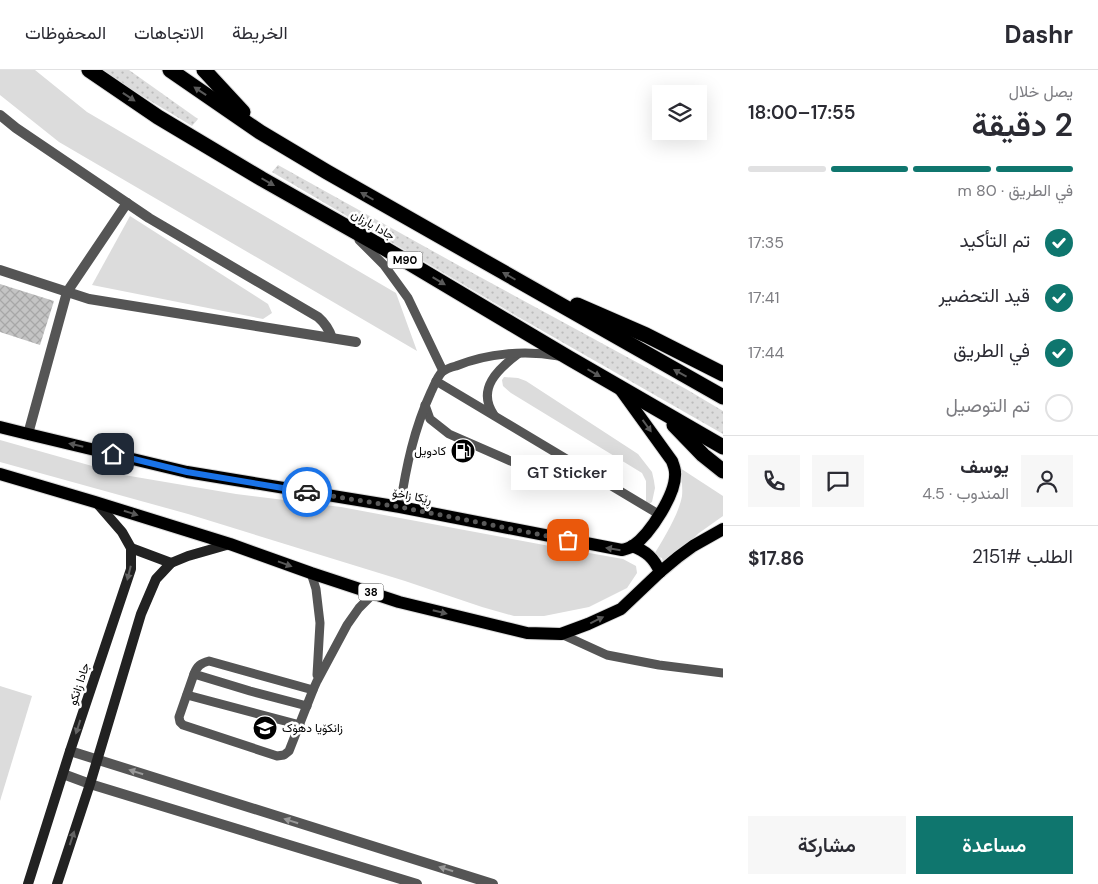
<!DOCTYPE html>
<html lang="ar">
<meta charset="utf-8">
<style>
:root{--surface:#fff;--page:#f7f7f7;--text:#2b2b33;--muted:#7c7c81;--line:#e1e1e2;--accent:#0f766e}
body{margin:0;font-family:"DM Sans",Vazirmatn,sans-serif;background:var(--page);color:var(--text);direction:rtl;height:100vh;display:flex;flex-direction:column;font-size:19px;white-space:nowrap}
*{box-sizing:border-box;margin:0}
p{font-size:16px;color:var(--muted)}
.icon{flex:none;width:28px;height:28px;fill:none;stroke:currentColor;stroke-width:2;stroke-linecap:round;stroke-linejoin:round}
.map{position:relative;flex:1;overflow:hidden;direction:ltr}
.side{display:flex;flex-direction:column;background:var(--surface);width:375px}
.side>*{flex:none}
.tools{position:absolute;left:652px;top:15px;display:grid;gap:10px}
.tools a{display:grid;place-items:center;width:55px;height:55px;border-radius:0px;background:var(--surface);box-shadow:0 5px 20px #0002;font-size:25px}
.pin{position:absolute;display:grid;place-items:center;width:42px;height:42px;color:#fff;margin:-21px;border-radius:10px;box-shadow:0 2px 8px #0006}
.courier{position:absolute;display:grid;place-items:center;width:50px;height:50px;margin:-25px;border:4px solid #1a73e8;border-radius:50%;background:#fff;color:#222;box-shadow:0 1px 6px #0007}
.bubble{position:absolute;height:35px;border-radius:0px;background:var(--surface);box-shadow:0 5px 20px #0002;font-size:16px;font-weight:600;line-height:35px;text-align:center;direction:rtl}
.headline em{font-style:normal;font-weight:600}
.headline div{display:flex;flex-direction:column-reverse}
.headline{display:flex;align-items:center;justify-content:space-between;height:85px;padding:0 25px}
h1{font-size:32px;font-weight:600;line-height:38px}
.bar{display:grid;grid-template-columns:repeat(4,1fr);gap:8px 5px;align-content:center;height:60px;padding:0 25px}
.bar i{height:6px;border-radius:4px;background:var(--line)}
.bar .active{background:var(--accent)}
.bar p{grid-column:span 4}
.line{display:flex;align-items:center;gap:12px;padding:0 25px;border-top:1px solid var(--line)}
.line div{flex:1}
.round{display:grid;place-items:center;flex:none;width:52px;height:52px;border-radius:0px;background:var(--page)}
ol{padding:0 25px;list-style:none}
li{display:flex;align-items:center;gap:15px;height:55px}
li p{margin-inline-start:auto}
li .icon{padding:5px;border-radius:50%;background:var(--accent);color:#fff;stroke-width:4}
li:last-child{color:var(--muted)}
li i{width:28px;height:28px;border:2px solid var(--line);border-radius:50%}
.primary-button{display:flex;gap:10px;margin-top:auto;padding:10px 25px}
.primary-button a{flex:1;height:58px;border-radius:0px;background:var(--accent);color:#fff;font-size:20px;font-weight:600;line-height:58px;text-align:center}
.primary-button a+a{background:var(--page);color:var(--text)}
header{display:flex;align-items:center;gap:30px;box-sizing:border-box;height:70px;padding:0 25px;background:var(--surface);border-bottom:1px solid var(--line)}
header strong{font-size:24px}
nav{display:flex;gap:28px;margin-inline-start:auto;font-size:18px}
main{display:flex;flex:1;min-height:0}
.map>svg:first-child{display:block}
.park{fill:url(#park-dots)}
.garden{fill:#dcdcdc}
.building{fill:url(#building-cross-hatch)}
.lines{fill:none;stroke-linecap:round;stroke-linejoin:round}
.primary-casing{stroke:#dbdbdb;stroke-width:14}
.highway-casing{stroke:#dbdbdb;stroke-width:17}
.lane{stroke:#555;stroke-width:9}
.street{stroke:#555;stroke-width:10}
.secondary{stroke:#222;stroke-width:10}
.primary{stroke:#000;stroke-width:12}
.highway{stroke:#000;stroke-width:15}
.oneway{fill:#595959}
.oneway2{fill:#646464}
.oneway3{fill:#999}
.done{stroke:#595959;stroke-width:5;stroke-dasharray:0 9}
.route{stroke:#1a73e8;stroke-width:6}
.labels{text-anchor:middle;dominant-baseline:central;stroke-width:5;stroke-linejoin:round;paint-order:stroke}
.shield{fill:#fff;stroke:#4c4c4c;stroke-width:1}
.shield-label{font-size:11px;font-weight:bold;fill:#000}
.street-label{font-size:12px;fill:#000;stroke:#fff}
.poi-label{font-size:12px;fill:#000;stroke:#fff;text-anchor:end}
</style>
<header>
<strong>Dashr</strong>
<nav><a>الخريطة</a><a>الاتجاهات</a><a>المحفوظات</a></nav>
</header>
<main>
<section class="side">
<div class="headline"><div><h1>2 دقيقة</h1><p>يصل خلال</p></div><em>17:55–18:00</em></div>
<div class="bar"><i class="active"></i><i class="active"></i><i class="active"></i><i></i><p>في الطريق · 80 m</p></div>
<ol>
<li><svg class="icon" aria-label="check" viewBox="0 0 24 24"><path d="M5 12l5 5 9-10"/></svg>تم التأكيد<p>17:35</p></li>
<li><svg class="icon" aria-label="check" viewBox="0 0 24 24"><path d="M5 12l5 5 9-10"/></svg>قيد التحضير<p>17:41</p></li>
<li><svg class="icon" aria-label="check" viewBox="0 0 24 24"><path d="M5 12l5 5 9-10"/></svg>في الطريق<p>17:44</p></li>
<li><i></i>تم التوصيل</li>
</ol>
<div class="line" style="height:90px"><a class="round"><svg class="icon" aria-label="person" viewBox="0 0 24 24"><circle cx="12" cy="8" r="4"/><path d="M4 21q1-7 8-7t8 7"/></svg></a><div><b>يوسف</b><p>المندوب · 4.5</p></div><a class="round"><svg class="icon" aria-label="chat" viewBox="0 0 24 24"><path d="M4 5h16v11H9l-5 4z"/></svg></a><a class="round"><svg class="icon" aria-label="phone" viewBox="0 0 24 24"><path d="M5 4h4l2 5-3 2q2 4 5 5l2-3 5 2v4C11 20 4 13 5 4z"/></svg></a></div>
<div class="line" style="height:65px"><div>الطلب #2151</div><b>$17.86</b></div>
<div class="primary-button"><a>مساعدة</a><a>مشاركة</a></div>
</section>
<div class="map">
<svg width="723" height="814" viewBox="0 0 723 814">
<defs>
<pattern id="park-dots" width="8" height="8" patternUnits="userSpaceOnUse" patternTransform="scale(1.25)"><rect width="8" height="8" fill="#dcdcdc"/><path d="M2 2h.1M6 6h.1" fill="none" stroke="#bbb" stroke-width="1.8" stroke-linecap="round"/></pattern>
<pattern id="building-cross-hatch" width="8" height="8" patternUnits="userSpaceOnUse" patternTransform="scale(1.25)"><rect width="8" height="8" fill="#c4c4c4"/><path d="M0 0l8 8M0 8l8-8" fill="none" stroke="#a7a7a7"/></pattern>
</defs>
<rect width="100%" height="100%" fill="#fff"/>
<!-- park -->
<g class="park">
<polygon points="99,0 129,0 198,49 192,56"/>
<polygon points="278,95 456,194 686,319 723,341 723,364 520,248 272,102"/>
</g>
<!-- garden -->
<g class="garden">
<polygon points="0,0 35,0 87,42 396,223 417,281 59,72 0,25"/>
<polygon points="130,146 268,234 272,243 263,249 92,215"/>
<polygon points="504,307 518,308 526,311 638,384 652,402 654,411 655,418 652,432 649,434 646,432 646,411 642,403 511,323 503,316 502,310"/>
<polygon points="0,370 124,405 236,424 341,437 555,477 623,489 636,496 637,503 627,518 589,537 544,546 514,546 482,537 405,511 188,444 0,392"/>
<path d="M 680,398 L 723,426 L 723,446 L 699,463 L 664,496 L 662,488 L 656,486 L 653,486 C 663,470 679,444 682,426 C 683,417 681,406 680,398 Z"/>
<polygon points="0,616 32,626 0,731"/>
</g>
<!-- building -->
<polygon class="building" points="0,214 54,231 40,275 0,262"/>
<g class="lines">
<defs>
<g id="primary">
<path d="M 0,357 L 28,364 L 187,402 L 400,437 L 622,480 C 625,479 630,478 633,476 C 650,464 677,423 675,402 C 675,398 673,394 672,391 L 620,319"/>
<polyline points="0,404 95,432 230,474 311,503 399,532 527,563 561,564 588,554 621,539 660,502 678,487 693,476 723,459"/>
<path d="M 632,476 C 646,481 654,488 660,502"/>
</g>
<g id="highway">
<polyline points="89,0 158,47 262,109 384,178 569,288 723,377"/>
<polyline points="170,0 260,62 327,102 723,327"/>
<polyline points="204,0 243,42"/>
<polyline points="577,235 646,265 723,304"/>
<polyline points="674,355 703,385 723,401"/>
</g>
</defs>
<!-- primary casing -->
<use href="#primary" class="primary-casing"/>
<!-- highway casing -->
<use href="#highway" class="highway-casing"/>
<!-- lane -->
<g class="lane">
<polyline points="359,170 384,195 408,228 443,301"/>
<polyline points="436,311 660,445"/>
<polyline points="425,335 430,349 449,364 554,410 562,410 571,401 570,395 568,390"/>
<path d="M 494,345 C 476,319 498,299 518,284"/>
<polyline points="562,410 602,411"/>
<path d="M 400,437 C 406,397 414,359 431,322 C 434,316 437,307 442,302 C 446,299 452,297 456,296 C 488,283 525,280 559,286"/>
<polyline points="311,503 316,519 320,553 317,605"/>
<polyline points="561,564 607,585 659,595 723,603"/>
<path d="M 209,591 L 313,620 L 289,681 L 284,685 L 277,686 L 183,655 L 180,652 L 179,647 L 194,604 C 197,596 201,593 209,591 Z"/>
<polyline points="194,604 250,621 307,636"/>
<polyline points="313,620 317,611 347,555 359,538 374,523"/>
<polyline points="187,625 300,655"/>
</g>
<!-- street -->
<g class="street">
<path d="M 0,45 L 16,58 L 149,148 L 318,247 C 325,253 329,259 332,268"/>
<polyline points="0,200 89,229 356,272"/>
<polyline points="28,364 67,222 127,133"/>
<polyline points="70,681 493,814"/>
<polyline points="63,704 90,714 417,814"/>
</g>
<!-- secondary -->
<g class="secondary">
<polyline points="131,478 171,493"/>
<polyline points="28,814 70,681 131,499 131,478 122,462 96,432"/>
<polyline points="57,814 90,714 141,544 156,509 171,493 188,486 230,474"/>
</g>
<!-- primary -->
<use href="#primary" class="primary"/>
<!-- highway -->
<use href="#highway" class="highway"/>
</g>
<!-- one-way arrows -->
<defs><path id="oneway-solid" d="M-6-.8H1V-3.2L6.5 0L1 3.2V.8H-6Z" transform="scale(1.25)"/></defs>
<g class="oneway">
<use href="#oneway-solid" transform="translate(200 21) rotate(-146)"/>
<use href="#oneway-solid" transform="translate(129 27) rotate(34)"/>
<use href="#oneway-solid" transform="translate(268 112) rotate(30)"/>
<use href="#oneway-solid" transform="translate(367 126) rotate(-150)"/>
<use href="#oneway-solid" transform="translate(509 206) rotate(-150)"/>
<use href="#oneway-solid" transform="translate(439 211) rotate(31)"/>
<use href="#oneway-solid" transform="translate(594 303) rotate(30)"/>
<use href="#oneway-solid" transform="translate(680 303) rotate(-151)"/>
<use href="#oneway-solid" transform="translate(647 356) rotate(54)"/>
<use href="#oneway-solid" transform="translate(76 375) rotate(-167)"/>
<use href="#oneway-solid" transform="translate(131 443) rotate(17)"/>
<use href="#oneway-solid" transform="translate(613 479) rotate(-171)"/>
<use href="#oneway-solid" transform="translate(285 494) rotate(20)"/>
<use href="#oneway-solid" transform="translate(440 542) rotate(14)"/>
<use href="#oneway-solid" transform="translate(597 550) rotate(-26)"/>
</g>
<g class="oneway2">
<use href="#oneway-solid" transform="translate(129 503) rotate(104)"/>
<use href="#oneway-solid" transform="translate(78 657) rotate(108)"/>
<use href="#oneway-solid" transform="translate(72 768) rotate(-72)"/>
</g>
<g class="oneway3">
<use href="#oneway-solid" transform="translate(136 702) rotate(-163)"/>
<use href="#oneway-solid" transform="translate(291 751) rotate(-163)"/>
<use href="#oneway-solid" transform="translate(446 799) rotate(-163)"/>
</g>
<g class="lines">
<!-- done -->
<polyline class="done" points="307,422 400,437 568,470"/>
<!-- route -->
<polyline class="route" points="113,384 187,402 307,422"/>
</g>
<!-- icons -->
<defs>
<symbol id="fuel-disc" viewBox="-11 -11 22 22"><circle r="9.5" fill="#000" stroke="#fff"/><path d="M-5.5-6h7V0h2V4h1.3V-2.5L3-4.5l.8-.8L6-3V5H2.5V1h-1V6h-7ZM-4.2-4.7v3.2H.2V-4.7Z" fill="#fff"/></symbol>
<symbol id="university-disc" viewBox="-11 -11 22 22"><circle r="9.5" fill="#000" stroke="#fff"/><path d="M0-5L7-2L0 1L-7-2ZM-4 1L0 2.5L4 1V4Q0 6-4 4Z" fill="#fff"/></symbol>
</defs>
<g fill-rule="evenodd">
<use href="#fuel-disc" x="449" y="367" width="28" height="28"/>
<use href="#university-disc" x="251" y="644" width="28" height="28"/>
</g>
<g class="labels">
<!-- shield labels -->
<g class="shield">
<rect x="387.5" y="181.5" width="35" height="17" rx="4"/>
<rect x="358.5" y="513.5" width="25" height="17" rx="4"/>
</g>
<g class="shield-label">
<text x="405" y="190">M90</text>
<text x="371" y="522">38</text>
</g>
<!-- street labels -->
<g class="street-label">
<text transform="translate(373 155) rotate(30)">جادا بارزان</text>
<text transform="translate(412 426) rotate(11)">ڕێکا زاخۆ</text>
<text transform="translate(79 614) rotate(-72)">جادا زانکو</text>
</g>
<!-- poi labels -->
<g class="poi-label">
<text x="446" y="381">كادويل</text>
<text x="282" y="658" text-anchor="start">زانکۆیا دهۆک</text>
</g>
</g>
</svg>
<div class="tools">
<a><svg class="icon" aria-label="layers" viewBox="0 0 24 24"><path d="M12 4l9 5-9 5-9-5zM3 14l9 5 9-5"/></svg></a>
</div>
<div class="pin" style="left:568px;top:470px;background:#ea580c"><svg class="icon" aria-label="bag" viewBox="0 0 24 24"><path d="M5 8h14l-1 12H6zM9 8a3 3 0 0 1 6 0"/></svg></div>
<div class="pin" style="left:113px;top:384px;background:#1f2937"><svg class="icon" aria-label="home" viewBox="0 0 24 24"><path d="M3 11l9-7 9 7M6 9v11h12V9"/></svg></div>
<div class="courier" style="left:307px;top:422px"><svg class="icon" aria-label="car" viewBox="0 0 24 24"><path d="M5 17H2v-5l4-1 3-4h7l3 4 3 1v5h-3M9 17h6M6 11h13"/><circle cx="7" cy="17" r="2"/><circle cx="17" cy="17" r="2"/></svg></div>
<div class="bubble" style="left:511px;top:385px;width:112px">GT Sticker</div>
</div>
</main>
